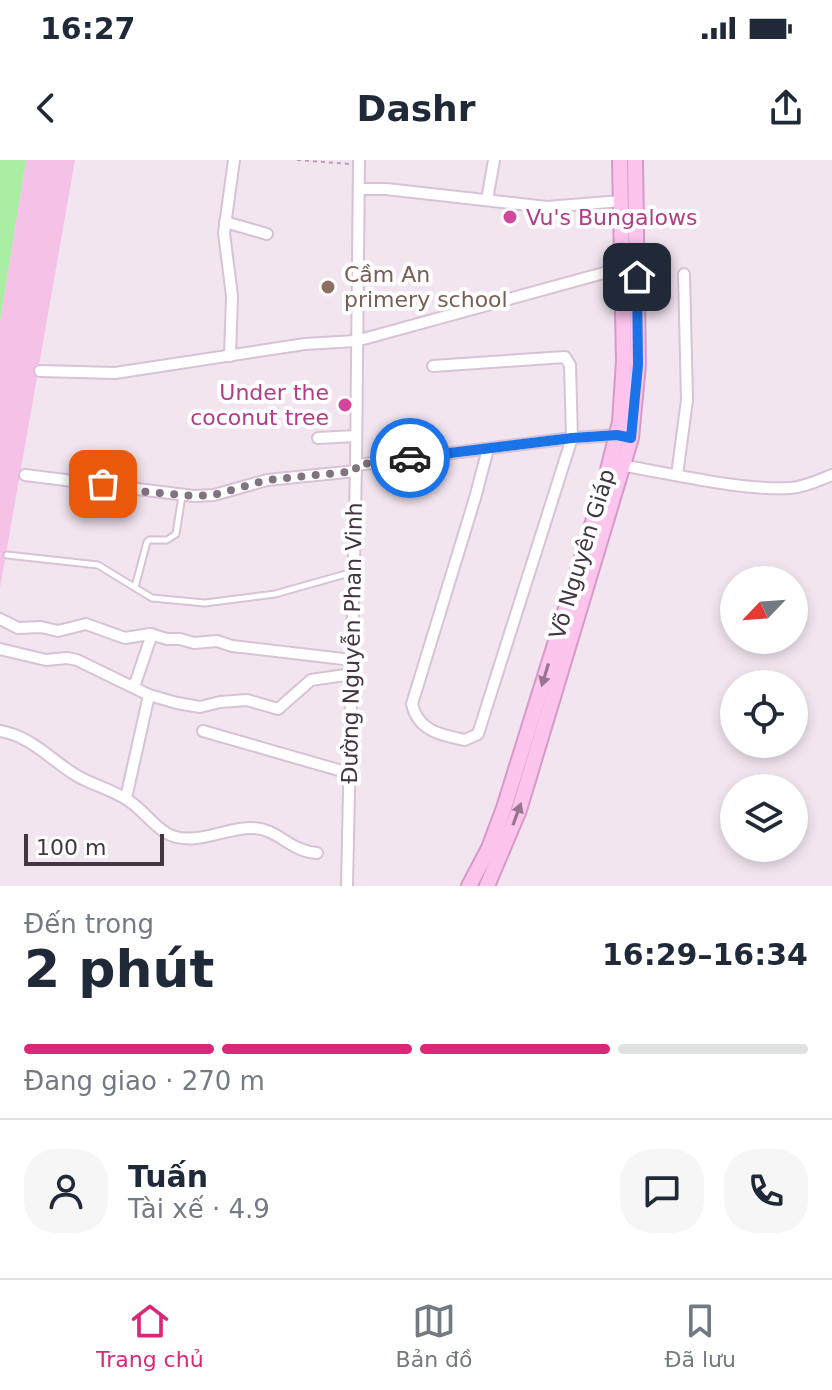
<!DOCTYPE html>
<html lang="vi">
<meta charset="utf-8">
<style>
:root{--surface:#fff;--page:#f6f6f7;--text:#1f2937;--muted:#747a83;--line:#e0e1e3;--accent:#db2777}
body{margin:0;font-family:"DejaVu Sans",sans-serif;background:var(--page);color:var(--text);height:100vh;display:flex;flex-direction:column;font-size:30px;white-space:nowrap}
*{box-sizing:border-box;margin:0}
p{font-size:26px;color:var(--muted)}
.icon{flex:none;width:44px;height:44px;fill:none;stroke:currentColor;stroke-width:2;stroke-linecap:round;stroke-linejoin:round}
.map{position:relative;height:726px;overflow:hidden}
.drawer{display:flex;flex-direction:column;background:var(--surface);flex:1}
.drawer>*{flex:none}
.needle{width:52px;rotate:245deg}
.fabs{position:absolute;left:720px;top:406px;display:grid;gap:16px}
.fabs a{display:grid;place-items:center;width:88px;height:88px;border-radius:50%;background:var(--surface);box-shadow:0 4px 12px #0003;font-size:40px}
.scale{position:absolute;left:24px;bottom:20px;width:140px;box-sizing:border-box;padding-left:8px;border:4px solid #443543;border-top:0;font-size:22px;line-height:28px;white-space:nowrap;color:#443543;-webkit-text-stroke:6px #fff;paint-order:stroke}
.pin{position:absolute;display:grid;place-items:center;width:68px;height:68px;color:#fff;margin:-34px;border-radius:16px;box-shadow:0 4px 12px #0006}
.courier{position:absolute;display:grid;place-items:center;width:80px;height:80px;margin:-40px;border:6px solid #1a73e8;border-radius:50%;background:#fff;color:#222;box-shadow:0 2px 10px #0007}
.headline em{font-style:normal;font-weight:800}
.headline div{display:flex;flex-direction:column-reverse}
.headline{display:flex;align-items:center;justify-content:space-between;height:136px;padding:0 24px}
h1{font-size:52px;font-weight:800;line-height:60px}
.bar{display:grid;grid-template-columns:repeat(4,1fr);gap:12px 8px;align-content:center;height:96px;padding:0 24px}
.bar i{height:10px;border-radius:6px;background:var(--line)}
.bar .selected{background:var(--accent)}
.bar p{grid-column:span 4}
.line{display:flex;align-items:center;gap:20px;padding:0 24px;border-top:2px solid var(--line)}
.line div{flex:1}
.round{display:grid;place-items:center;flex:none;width:84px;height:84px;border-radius:32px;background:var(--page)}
.status{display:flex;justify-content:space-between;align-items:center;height:56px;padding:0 40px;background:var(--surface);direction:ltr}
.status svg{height:22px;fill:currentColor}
header{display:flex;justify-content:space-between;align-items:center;height:104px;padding:0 24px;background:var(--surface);font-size:36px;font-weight:800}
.tabs{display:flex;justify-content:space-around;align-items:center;height:112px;border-top:2px solid var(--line);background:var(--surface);font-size:22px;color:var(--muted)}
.tabs a{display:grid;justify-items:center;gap:4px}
.tabs .selected{color:var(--accent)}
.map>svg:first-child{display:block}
.sand{fill:#f6c1e7}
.water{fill:#a9eea2}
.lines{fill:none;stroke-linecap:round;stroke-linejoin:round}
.lane-casing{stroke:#d8c2d5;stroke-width:9}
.street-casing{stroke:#d8c2d5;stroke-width:14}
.secondary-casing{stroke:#d79ac8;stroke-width:18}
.path{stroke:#bf9ab9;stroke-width:2;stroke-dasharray:4 4;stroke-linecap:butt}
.lane{stroke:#fff;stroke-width:5}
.street{stroke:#fff;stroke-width:10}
.secondary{stroke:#fdc4ee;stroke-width:14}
.oneway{fill:#977590}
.done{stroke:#817380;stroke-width:8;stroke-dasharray:0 14.4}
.route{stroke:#1a73e8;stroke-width:10}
.hotel-dot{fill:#d1479c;stroke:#fff;stroke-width:3}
.education-dot{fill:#8d6e63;stroke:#fff;stroke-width:3}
.labels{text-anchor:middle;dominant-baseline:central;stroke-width:8;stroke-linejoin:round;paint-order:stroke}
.hotel-label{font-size:22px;fill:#b23c85;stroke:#fff;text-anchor:start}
.education-label{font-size:22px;fill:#785e54;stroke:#fff;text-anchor:start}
.street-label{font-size:22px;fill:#443543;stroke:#fff}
</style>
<div class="status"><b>16:27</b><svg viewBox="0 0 49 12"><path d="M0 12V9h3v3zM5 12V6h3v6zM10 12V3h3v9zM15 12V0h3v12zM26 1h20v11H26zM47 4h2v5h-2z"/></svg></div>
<header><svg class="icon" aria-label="back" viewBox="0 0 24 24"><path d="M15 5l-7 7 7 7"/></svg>Dashr<svg class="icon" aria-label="share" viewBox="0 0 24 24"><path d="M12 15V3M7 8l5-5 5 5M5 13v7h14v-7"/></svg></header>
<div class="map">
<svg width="832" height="726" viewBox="0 0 832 726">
<rect width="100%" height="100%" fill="#f2e5f0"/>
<!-- sand -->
<polygon class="sand" points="26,0 75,0 0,428 0,161"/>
<!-- water -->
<polygon class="water" points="0,0 26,0 0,161"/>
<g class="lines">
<defs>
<g id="lane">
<polyline points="7,395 98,405 152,438 205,443 275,434 353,412"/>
<polyline points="135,427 147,382 149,380 167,380 176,374 182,336"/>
</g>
<g id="street">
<polyline points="359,29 386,29 547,47 621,41"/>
<polyline points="487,40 494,0"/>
<polyline points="225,62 267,74"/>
<polyline points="230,196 232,136 224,73 234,0"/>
<path d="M 433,206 L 565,197 L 570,205 L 572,278 L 478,574 L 465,580 C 441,575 418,571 412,544 L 475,338 L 488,289"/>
<polyline points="40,211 115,213 305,184 356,181 622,108"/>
<polyline points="318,278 356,276"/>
<polyline points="356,305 572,278 617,275"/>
<path d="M 625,306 C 673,314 743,331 791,328 C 805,327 819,320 832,315"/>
<polyline points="25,315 194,336 214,335 267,320 356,311"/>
<polyline points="677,315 687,240 684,114"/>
<polyline points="0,459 18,468 41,467 58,471 86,464 125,478 150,474 167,479 180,479 194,483 217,481 232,486 352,500"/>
<polyline points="0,489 46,500 67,498 77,500 149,535 177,543 200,547 220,542 247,540 278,549 311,520 352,514"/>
<polyline points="134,527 152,474"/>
<path d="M 0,571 C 30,576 49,598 74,614 C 91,625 112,629 129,641 C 143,650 152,664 166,673 C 193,688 223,668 251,668 C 279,668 288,691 317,693"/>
<polyline points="203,571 349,613"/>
<polyline points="126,638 149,535"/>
<polyline points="347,726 356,305 359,0"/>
</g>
<g id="secondary">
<polyline points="469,726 489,688 504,648 603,330 620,262 624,201 620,0"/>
<polyline points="487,726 519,650 631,278 638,205 635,0"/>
</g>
</defs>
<!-- lane casing -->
<use href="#lane" class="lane-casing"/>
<!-- street casing -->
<use href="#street" class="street-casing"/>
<!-- secondary casing -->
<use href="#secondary" class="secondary-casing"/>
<!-- path -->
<polyline class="path" points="297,0 350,4"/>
<!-- lane -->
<use href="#lane" class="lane"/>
<!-- street -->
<use href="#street" class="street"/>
<!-- secondary -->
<use href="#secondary" class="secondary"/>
</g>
<!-- one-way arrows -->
<defs><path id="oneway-solid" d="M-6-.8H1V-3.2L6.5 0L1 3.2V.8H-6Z" transform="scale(2)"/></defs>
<g class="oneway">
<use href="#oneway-solid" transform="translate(545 515) rotate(107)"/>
<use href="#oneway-solid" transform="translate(517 654) rotate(-70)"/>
</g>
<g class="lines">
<!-- done -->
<polyline class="done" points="103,324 136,331 194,336 214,335 267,320 356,311 356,305 410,298"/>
<!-- route -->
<polyline class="route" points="410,298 572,278 617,275 631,278 638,205 637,117"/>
</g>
<!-- markers -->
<g class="hotel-dot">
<circle cx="510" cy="57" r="8"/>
<circle cx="345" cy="245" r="8"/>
</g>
<circle class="education-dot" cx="328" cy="127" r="8"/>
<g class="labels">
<!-- hotel labels -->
<g class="hotel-label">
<text x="526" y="57">Vu's Bungalows</text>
<text x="329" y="232" text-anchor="end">Under the<tspan x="329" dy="25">coconut tree</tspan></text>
</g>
<!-- education labels -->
<g class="education-label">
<text x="344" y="114">Cầm An<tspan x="344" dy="25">primery school</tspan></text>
</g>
<!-- street labels -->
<g class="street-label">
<text transform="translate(582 394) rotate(-73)">Võ Nguyên Giáp</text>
<text transform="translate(352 483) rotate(-89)">Đường Nguyễn Phan Vinh</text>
</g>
</g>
</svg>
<div class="fabs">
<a><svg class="needle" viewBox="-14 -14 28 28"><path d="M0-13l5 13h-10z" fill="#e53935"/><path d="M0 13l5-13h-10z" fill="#747a83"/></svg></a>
<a><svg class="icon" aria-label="locate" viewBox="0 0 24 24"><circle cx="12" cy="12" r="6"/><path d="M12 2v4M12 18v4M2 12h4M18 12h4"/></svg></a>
<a><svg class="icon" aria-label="layers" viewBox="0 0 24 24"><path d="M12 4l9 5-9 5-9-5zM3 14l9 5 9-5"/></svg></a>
</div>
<div class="scale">100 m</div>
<div class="pin" style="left:103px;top:324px;background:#ea580c"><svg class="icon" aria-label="bag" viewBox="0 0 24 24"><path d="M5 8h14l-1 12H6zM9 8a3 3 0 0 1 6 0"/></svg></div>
<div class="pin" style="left:637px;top:117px;background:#1f2937"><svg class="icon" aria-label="home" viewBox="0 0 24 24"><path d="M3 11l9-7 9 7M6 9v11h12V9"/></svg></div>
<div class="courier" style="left:410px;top:298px"><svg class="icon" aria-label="car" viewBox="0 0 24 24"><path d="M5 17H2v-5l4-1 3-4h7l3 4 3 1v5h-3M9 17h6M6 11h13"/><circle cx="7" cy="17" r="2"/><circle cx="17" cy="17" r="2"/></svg></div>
</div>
<section class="drawer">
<div class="headline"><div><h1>2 phút</h1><p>Đến trong</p></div><em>16:29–16:34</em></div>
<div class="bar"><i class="selected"></i><i class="selected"></i><i class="selected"></i><i></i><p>Đang giao · 270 m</p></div>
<div class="line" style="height:144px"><a class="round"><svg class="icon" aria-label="person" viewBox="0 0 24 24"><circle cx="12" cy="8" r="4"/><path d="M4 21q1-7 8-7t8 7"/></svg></a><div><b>Tuấn</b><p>Tài xế · 4.9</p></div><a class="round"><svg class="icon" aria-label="chat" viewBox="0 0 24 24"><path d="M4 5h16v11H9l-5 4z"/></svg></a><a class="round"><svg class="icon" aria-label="phone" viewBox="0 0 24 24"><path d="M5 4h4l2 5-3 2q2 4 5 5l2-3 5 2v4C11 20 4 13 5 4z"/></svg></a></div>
</section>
<nav class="tabs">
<a class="selected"><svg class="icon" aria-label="home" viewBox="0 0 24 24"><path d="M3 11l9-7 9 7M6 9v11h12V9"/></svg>Trang chủ</a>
<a><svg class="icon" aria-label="map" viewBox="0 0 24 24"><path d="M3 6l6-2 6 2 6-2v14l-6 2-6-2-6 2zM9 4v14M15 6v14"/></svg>Bản đồ</a>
<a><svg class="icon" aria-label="saved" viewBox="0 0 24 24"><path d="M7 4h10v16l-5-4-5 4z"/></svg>Đã lưu</a>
</nav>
